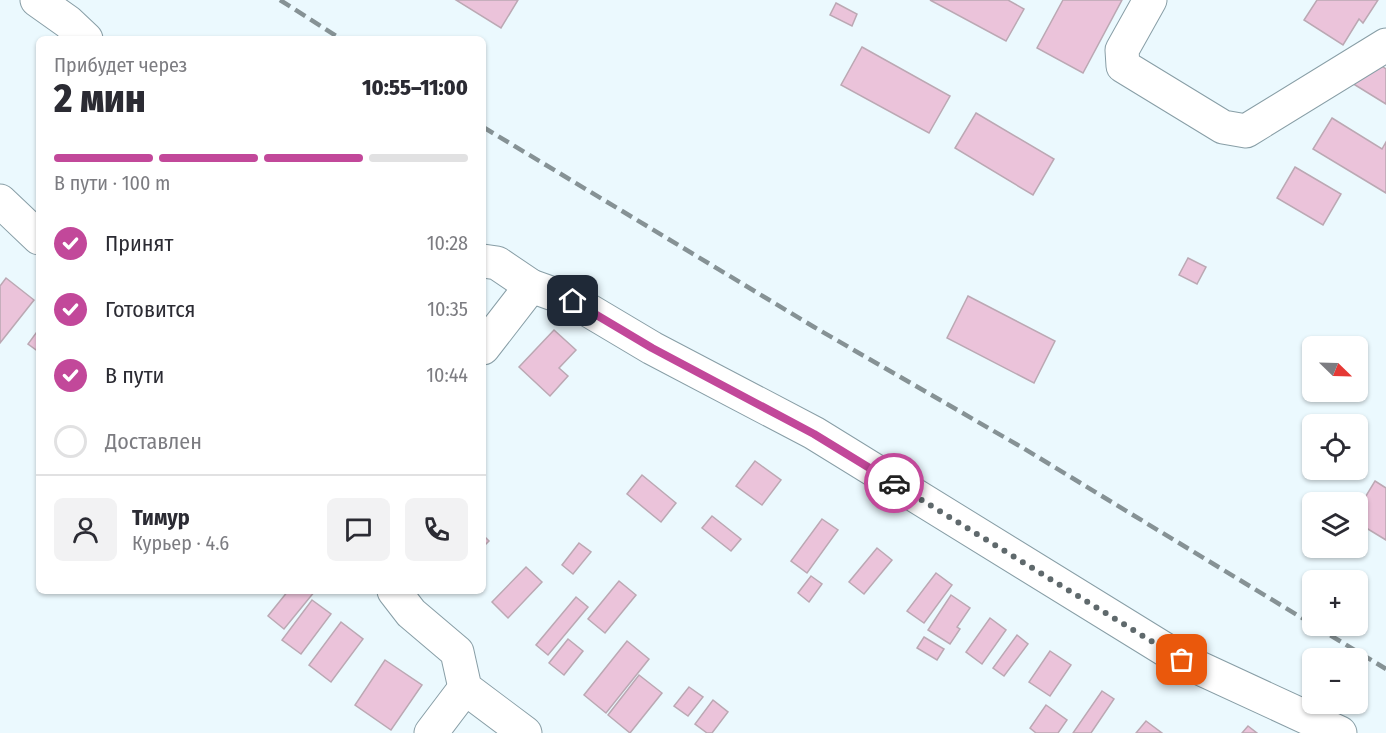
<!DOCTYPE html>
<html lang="ru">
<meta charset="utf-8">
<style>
:root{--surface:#fff;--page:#f2f2f3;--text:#2b2b33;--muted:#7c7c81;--line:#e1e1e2;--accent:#c2489a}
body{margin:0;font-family:"Fira Sans Condensed",sans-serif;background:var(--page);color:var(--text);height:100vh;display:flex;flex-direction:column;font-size:22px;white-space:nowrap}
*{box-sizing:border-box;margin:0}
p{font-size:20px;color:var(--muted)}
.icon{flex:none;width:33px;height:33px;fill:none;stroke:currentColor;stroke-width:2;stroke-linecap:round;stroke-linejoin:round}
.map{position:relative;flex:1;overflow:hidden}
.side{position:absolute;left:36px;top:36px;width:450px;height:558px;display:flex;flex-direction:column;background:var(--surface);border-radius:9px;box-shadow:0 2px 4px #0004}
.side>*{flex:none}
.needle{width:39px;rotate:113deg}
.controls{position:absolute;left:1302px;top:336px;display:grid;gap:12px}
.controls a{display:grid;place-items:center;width:66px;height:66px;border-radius:9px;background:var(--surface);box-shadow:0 2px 4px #0004;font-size:30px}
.pin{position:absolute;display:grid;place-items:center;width:51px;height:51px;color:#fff;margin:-26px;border-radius:12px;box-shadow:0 3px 9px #0006}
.courier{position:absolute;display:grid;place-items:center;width:60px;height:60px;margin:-30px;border:4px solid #c2489a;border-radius:50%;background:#fff;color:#222;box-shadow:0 2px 8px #0007}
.summary em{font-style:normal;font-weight:800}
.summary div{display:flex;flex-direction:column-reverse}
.summary{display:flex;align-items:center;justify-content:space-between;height:102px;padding:0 18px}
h1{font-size:39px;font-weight:800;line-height:45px}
.bar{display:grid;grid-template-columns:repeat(4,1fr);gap:9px 6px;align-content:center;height:72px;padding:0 18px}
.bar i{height:8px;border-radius:4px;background:var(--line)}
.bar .current{background:var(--accent)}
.bar p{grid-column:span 4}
.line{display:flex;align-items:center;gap:15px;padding:0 18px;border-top:2px solid var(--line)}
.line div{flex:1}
.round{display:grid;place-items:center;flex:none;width:63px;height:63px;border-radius:9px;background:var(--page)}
ol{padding:0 18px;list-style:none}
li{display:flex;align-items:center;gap:18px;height:66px}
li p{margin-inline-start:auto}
li .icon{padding:6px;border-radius:50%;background:var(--accent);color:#fff;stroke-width:4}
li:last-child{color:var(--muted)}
li i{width:33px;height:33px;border:3px solid var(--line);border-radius:50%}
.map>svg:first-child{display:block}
.building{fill:#ebc3da;stroke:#bba8b3;stroke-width:1.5}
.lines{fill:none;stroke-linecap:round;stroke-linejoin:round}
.minor-casing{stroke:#889ea6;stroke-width:35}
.minor{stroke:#fff;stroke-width:33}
.rail{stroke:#869295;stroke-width:4.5;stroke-dasharray:12 6;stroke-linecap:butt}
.done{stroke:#5f696c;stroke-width:6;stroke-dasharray:0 10.8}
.route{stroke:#c2489a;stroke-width:8}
</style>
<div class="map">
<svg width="1386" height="733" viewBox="0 0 1386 733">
<rect width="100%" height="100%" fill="#ebf9fe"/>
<!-- building -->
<g class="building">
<polygon points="456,0 518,0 501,28"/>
<polygon points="930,0 1008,0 1024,9 1006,41"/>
<polygon points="1063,0 1122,0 1083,73 1037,48"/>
<polygon points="1317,0 1378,0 1363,23 1359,19 1343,45 1304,20"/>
<polygon points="836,3 857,14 852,26 830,15"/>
<polygon points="862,47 950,96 929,133 841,85"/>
<polygon points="1377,63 1386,69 1386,104 1347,80"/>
<polygon points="976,113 1054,159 1033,195 955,148"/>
<polygon points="1332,118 1382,149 1386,142 1386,193 1313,149"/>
<polygon points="1295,167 1341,194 1323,225 1277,198"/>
<polygon points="1188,258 1206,267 1197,284 1179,275"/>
<polygon points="6,278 34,300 0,343 0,286"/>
<polygon points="968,296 1055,341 1034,383 947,338"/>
<polygon points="39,329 39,352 28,344"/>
<polygon points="554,330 576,350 559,368 568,376 550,396 519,367"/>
<polygon points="755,461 781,480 762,505 736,486"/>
<polygon points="642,475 676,503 661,522 627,494"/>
<polygon points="1375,481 1386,488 1386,540 1358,523 1358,509"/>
<polygon points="712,516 741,539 731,551 702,528"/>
<polygon points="822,519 838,530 807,573 791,561"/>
<polygon points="483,535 489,541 483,547"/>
<polygon points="579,543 591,552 573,574 562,565"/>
<polygon points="877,548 892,560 864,594 849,582"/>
<polygon points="526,567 542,582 508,618 492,602"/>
<polygon points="936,573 952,585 924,623 907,611"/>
<polygon points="811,576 822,584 809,602 798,593"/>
<polygon points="619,581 636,595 605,633 588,619"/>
<polygon points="288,591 315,591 284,629 268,616"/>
<polygon points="951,595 970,608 957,627 960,629 950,644 928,630"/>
<polygon points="576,597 588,607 548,655 536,645"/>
<polygon points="312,600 331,614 301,654 282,640"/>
<polygon points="990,618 1006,630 982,664 966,652"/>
<polygon points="341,622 363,639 331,682 309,665"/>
<polygon points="1017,635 1028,644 1004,676 993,668"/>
<polygon points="924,637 944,649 937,660 917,648"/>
<polygon points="568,639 583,651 564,675 549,663"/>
<polygon points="627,641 649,659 606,713 584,695"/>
<polygon points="1050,651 1071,665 1050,696 1029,682"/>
<polygon points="385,660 422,685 391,730 355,705"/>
<polygon points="639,675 662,693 630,733 608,715"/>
<polygon points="689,687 703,697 688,716 674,706"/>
<polygon points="1102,691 1114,699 1091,733 1073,733"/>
<polygon points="713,700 728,712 712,733 707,733 695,724"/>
<polygon points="1046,705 1067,720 1058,733 1036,733 1030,728"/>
<polygon points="1146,721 1162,733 1136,733"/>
<polygon points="1248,726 1257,733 1242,733"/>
</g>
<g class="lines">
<defs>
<g id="minor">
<polyline points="37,0 68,22 86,39"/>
<polyline points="1150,0 1122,50 1123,66 1223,127 1246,131 1386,45"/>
<polyline points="0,201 39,238"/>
<polyline points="483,261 497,263 531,286 573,301 652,348 814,433 1182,660 1340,733"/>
<polyline points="483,348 531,286"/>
<polyline points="394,591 411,613 457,652 465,688 525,733"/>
<polyline points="431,733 465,688"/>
</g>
</defs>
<!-- minor casing -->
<use href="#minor" class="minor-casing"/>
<!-- minor -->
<use href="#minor" class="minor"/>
<!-- rail -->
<g class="rail">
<polyline points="280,0 341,39"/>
<polyline points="483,127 814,327 1023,448 1312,624"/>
<polyline points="1315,626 1386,669"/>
</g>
</g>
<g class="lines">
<!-- done -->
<polyline class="done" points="894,483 1182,660"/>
<!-- route -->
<polyline class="route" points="573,301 652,348 814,434 894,483"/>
</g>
</svg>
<div class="controls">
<a><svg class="needle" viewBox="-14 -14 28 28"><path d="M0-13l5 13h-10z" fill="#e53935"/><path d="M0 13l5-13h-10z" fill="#7c7c81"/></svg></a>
<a><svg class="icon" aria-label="locate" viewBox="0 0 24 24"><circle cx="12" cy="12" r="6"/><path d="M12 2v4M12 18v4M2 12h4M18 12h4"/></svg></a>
<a><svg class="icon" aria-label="layers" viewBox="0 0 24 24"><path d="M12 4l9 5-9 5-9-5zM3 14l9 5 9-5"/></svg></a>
<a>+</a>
<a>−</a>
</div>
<div class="pin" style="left:1182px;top:660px;background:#ea580c"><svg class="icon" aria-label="bag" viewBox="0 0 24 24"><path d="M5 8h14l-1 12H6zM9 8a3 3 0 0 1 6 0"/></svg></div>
<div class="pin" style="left:573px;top:301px;background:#1f2937"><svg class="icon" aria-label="home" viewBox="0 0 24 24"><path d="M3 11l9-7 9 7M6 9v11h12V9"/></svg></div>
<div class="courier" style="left:894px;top:483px"><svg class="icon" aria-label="car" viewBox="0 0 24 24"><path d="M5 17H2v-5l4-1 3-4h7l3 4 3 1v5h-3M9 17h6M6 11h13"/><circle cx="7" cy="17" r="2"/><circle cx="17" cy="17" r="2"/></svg></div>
<section class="side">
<div class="summary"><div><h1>2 мин</h1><p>Прибудет через</p></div><em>10:55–11:00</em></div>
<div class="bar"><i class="current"></i><i class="current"></i><i class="current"></i><i></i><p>В пути · 100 m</p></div>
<ol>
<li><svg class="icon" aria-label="check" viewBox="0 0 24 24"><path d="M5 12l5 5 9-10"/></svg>Принят<p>10:28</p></li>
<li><svg class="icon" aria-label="check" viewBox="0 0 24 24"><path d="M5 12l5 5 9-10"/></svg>Готовится<p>10:35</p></li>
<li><svg class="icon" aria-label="check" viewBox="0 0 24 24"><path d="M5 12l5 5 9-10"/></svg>В пути<p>10:44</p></li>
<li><i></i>Доставлен</li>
</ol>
<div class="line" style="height:108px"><a class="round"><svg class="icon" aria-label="person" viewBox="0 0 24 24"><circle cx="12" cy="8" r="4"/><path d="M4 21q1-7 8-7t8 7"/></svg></a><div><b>Тимур</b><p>Курьер · 4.6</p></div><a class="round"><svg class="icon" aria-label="chat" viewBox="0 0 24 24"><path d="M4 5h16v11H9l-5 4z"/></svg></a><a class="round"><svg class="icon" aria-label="phone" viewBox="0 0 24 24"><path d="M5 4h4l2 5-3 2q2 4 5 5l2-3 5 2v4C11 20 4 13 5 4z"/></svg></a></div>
</section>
</div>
